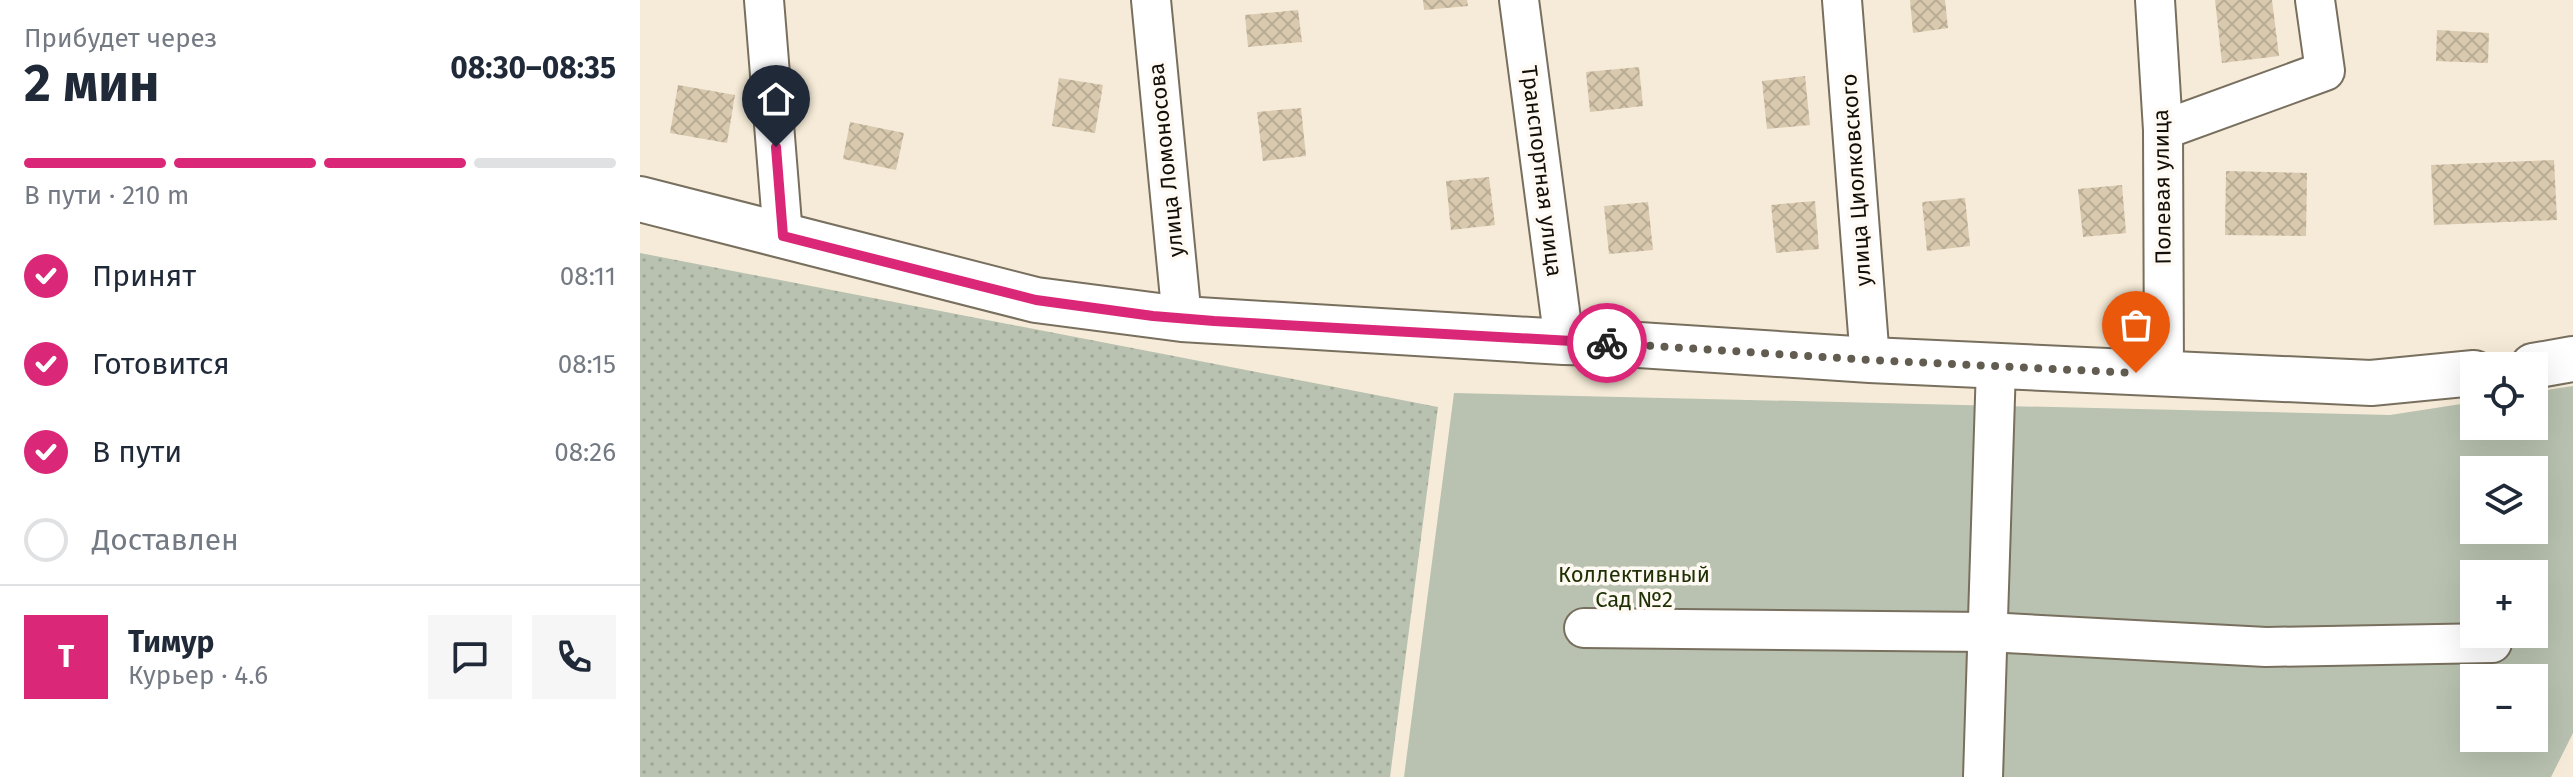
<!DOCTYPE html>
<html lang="ru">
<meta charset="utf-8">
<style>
:root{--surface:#fff;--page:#f6f6f7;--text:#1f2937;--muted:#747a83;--line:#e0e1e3;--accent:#db2777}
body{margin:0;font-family:"Fira Sans",sans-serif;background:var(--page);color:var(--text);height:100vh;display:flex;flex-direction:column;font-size:30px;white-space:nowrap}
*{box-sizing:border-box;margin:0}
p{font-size:26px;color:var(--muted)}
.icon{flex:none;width:44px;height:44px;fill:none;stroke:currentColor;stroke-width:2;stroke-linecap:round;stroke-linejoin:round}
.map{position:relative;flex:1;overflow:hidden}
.sheet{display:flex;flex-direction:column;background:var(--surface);width:640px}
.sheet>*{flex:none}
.fabs{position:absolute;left:1820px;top:352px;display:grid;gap:16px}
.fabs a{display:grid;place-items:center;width:88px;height:88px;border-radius:0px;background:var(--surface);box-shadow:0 8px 32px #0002;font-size:40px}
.pin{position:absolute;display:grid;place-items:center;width:68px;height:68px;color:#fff;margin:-82px -34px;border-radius:50% 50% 50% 0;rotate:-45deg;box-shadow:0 0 8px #0007}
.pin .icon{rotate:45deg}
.courier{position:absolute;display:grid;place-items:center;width:80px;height:80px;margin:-40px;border:6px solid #db2777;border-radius:50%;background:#fff;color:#222;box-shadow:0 2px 10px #0007}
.overview em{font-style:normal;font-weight:700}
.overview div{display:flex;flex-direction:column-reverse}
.overview{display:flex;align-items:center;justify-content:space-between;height:136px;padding:0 24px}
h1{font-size:52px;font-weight:700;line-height:60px}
.bar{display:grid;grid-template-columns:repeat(4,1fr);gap:12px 8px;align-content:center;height:96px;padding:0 24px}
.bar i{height:10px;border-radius:6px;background:var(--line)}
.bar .on{background:var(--accent)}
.bar p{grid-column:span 4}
.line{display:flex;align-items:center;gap:20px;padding:0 24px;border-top:2px solid var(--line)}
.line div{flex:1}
.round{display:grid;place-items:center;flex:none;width:84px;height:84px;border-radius:0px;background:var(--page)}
ol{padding:0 24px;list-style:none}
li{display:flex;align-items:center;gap:24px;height:88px}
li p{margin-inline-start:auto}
li .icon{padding:8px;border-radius:50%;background:var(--accent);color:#fff;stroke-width:4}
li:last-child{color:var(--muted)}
li i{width:44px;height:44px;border:4px solid var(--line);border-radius:50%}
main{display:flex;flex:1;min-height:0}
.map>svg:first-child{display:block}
.grass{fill:url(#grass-dots)}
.green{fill:#b9c2b0;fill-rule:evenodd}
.building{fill:url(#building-cross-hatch)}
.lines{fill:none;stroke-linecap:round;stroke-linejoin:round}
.minor-casing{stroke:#786f5e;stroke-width:42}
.major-casing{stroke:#786f5e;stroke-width:48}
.minor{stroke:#fff;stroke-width:38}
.major{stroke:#fff;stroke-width:44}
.done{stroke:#625c51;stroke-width:8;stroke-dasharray:0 14.4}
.route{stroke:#db2777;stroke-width:10}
.labels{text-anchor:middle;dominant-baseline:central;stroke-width:7;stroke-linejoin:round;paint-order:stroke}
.street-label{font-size:22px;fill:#120f08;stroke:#fef9f2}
.park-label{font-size:22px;fill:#1d2f03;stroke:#fef9f2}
</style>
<main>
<section class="sheet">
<div class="overview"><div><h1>2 мин</h1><p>Прибудет через</p></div><em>08:30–08:35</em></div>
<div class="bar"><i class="on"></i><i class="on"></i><i class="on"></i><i></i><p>В пути · 210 m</p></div>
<ol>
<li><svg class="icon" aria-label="check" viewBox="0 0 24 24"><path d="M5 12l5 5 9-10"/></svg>Принят<p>08:11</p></li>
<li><svg class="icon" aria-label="check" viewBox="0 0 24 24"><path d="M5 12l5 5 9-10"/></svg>Готовится<p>08:15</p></li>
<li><svg class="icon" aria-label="check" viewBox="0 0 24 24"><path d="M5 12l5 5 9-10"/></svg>В пути<p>08:26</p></li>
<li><i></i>Доставлен</li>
</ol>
<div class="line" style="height:144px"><b class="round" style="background:var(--accent);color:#fff">Т</b><div><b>Тимур</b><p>Курьер · 4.6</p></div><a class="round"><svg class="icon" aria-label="chat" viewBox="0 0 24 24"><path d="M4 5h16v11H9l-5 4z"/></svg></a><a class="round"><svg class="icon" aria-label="phone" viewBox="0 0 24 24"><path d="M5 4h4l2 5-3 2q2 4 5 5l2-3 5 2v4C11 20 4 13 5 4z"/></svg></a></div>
</section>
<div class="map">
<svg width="1933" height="777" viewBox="0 0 1933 777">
<defs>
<pattern id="grass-dots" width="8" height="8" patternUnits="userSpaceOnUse" patternTransform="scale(2)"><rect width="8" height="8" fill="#b9c2b0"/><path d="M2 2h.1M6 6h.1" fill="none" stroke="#9ea696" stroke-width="1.8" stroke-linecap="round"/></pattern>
<pattern id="building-cross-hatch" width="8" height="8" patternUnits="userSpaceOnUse" patternTransform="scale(2)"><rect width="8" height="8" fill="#d9caaf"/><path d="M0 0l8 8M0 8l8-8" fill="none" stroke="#b9ac95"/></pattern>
</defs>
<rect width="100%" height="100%" fill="#f6ebd8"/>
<!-- grass -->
<polygon class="grass" points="0,253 798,407 750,777 0,777"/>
<!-- green -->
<path class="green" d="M 1933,386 L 1933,733 L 1911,777 L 764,777 L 814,393 L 1750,415 L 1834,402 L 1834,426 L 1894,426 L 1894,392 ZM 1834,470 L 1894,470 L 1894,530 L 1834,530 ZM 1834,574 L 1894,574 L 1894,634 L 1834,634 ZM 1834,678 L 1894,678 L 1894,738 L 1834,738 Z"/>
<!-- building -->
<g class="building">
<polygon points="783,0 827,0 828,6 784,10"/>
<polygon points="1270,0 1305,0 1308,28 1273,33"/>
<polygon points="1575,0 1632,0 1639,56 1582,63"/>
<polygon points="658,10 662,42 608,47 605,15"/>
<polygon points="1797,30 1849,33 1848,63 1796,61"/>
<polygon points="999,67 1003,106 950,112 946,72"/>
<polygon points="1165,76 1170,125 1127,129 1122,81"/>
<polygon points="419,78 463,85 455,133 412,126"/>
<polygon points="38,85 95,95 87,143 30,133"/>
<polygon points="661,108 666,156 623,161 617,112"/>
<polygon points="210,122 264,133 256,170 203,159"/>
<polygon points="1914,160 1917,220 1794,225 1791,165"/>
<polygon points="1586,171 1667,173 1666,236 1585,235"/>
<polygon points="849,177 855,225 811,230 806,181"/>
<polygon points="1482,185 1486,233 1443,237 1438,189"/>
<polygon points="1325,198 1330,246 1287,251 1282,202"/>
<polygon points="1175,201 1179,249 1136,253 1131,205"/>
<polygon points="1008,202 1013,250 969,254 964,206"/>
</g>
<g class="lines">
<defs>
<g id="minor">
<polyline points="124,0 143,236"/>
<polyline points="511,0 542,319"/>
<polyline points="879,0 924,342"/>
<polyline points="1202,0 1230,360"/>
<polyline points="1515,0 1523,130 1524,374"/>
<polyline points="1523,130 1685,71 1675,0"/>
<polyline points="944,628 1347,632 1626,647 1852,643"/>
<polyline points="1343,777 1356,366"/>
</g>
<g id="major">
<polyline points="0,199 396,300 542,319 924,342 968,343 1230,360 1731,383 1834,373"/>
<polyline points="1893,366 1933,359"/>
</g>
</defs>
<!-- minor casing -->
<use href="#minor" class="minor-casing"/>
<!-- major casing -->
<use href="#major" class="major-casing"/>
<!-- minor -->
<use href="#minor" class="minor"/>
<!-- major -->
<use href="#major" class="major"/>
</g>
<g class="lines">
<!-- done -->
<polyline class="done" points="967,343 1230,360 1496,373"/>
<!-- route -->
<polyline class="route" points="136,147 143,236 396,300 513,316 574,321 967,343"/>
</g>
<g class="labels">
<!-- street labels -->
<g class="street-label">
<text transform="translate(526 160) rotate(-96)">улица Ломоносова</text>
<text transform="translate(902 171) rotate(83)">Транспортная улица</text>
<text transform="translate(1216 180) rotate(-94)">улица Циолковского</text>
<text transform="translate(1522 187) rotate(-91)">Полевая улица</text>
</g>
<!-- park labels -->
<g class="park-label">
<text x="994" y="574">Коллективный<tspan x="994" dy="25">Сад №2</tspan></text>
</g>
</g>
</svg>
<div class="fabs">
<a><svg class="icon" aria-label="locate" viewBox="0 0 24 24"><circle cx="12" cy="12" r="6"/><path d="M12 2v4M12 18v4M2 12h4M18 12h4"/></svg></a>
<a><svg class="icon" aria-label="layers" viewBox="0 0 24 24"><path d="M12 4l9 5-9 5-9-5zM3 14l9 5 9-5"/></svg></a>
<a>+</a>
<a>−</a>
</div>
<div class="pin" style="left:1496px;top:373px;background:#ea580c"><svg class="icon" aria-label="bag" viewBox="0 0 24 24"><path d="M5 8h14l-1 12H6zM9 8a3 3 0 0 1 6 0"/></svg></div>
<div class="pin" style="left:136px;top:147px;background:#1f2937"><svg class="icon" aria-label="home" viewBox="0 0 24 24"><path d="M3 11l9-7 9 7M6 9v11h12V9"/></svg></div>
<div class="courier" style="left:967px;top:343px"><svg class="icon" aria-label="bike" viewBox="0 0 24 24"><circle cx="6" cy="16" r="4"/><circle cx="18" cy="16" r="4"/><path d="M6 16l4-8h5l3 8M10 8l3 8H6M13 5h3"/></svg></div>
</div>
</main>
